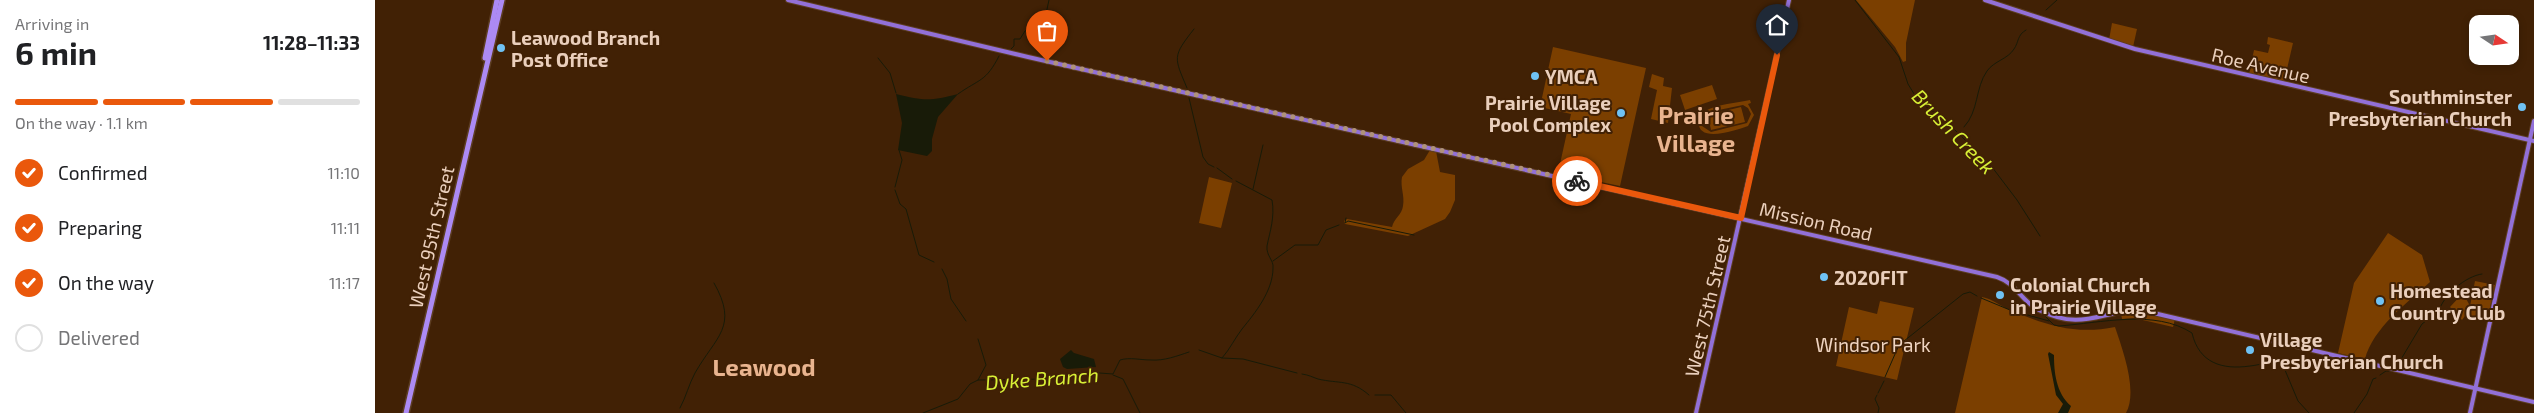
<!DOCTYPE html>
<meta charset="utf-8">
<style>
:root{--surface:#fff;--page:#f2f2f2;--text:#202124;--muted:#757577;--line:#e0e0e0;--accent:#ea580c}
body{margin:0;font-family:"Exo 2",sans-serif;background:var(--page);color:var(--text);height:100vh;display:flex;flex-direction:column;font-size:19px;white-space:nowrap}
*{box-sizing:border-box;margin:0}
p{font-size:16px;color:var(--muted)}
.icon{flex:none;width:28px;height:28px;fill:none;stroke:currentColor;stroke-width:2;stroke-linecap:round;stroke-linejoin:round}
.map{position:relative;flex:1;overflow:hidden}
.side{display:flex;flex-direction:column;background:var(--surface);width:375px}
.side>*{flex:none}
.needle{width:32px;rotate:103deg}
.controls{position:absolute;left:2094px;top:15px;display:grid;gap:10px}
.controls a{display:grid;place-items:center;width:50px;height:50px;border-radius:10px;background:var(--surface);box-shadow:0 2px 8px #0003;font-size:25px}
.pin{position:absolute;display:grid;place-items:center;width:42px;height:42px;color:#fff;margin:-51px -21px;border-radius:50% 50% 50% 0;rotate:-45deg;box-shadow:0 0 5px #0007}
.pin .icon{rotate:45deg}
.courier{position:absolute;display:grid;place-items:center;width:50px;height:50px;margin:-25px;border:4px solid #ea580c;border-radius:50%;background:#fff;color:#222;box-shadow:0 1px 6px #0007}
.headline em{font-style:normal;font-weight:700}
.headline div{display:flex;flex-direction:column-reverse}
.headline{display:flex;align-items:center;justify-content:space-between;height:85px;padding:0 15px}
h1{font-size:32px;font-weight:700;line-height:38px}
.bar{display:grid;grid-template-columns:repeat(4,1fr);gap:8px 5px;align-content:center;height:60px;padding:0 15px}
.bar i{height:6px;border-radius:4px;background:var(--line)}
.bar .on{background:var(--accent)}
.bar p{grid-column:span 4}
ol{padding:0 15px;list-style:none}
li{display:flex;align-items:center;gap:15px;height:55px}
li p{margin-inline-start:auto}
li .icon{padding:5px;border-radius:50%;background:var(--accent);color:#fff;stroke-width:4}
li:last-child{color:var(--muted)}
li i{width:28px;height:28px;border:2px solid var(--line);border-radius:50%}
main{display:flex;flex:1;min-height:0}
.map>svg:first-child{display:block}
.green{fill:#7b3f00;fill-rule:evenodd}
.water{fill:#181b08}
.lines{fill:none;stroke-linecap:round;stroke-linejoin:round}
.stream{stroke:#181b08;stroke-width:1}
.secondary-casing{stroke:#5c3d22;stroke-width:6}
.primary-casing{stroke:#5c3d22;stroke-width:8}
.secondary{stroke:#9270d8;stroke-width:4}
.primary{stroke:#ac8af4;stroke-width:5}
.done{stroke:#af927c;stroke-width:5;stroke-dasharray:0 9}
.route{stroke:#ea580c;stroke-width:6}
.poi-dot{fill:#6fc2f4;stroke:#412105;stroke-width:2}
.labels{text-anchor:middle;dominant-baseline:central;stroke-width:4;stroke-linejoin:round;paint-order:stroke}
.poi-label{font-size:19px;font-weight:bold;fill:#eacfbc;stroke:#412105;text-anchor:start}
.street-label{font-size:19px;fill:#eacfbc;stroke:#412105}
.park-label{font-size:19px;fill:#efd4c1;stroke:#412105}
.water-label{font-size:20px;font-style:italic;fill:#d9f036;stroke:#412105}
.district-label{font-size:24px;font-weight:bold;fill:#e9b48f;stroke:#412105}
</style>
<main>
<section class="side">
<div class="headline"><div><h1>6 min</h1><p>Arriving in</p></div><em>11:28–11:33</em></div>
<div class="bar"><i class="on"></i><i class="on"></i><i class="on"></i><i></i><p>On the way · 1.1 km</p></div>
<ol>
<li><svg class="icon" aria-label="check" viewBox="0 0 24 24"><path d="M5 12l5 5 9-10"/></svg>Confirmed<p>11:10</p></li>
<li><svg class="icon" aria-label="check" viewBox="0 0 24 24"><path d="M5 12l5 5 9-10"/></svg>Preparing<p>11:11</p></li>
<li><svg class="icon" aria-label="check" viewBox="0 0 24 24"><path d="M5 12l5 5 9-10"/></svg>On the way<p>11:17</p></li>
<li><i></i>Delivered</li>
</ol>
</section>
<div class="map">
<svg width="2159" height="413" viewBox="0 0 2159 413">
<rect width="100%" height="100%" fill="#412105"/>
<!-- green -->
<g class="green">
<polygon points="1481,0 1540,0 1531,43 1531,61 1528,62 1520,47"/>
<polygon points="1737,23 1762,29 1758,47 1734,40"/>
<polygon points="1893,37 1918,43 1909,82 1874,74 1879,50 1893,53 1895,45 1892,44"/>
<polygon points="1178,47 1271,68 1245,186 1183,173 1196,114 1165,107"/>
<polygon points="1277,74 1289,78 1288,86 1297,88 1293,123 1276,119 1282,90 1274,87"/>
<polygon points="1337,85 1342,99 1310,110 1305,95"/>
<path d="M 1375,100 L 1376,103 L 1373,104 L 1379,115 L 1373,126 C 1362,130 1321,144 1324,121 C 1324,117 1326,113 1330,111 C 1342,104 1362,103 1375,100 ZM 1368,105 L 1373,108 L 1376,114 L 1372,123 L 1336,132 L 1327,126 L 1327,118 L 1334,112 Z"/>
<polygon points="1366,107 1370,122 1336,130 1333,115"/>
<path d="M 1055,150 L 1061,151 L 1065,172 L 1080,175 L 1080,200 L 1075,212 L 1070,219 L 1033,236 L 970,224 L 969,221 L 972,219 L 1017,227 C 1019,218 1027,215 1028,206 C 1030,196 1025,187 1027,177 L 1033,169 L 1049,160 Z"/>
<polygon points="834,177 857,183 846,228 824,223"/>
<path d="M 2013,233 L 2047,255 L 2055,282 C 2032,303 1998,328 1990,359 L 1963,353 L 1979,283 Z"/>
<polygon points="2100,281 2120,285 2112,321 2092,317 2093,312 2087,320 2075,307 2088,293 2095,306"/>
<path d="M 1607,297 C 1618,299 1625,306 1635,310 C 1671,325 1700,335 1740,327 C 1748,351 1763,391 1751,413 L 1580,413 Z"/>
<polygon points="1505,301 1539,308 1522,380 1461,366 1474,307 1502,314"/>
<polygon points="1755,313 1772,313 1800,319 1798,327 1759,318 1747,319 1746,314"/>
</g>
<!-- water -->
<g class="water">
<path d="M 521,94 C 549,101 556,101 583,94 L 563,117 L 557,139 L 557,151 L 552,156 L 523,150 L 527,123 Z"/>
<polygon points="696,350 699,353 719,359 721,367 692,369 688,367 685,359"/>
<path d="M 1674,352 L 1679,355 C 1679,372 1681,393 1696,406 L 1693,413 L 1683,413 L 1688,404 L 1681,395 L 1673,354 Z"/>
</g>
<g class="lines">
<!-- stream -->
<g class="stream">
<polyline points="1480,0 1524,57 1533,84 1544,102 1569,119 1617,167 1642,200 1665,236"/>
<polyline points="1671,10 1682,0"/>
<polyline points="636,49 639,46 639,39 645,39 650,31 669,23 674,0"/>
<polyline points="503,58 515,73 521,93"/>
<path d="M 812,88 C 799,57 797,57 819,29"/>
<path d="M 583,94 C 604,79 611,82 624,56"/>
<polyline points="814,98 828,157 833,164 839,167"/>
<path d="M 1589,127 C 1604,111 1600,88 1612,71 C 1619,61 1633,59 1639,49 C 1644,42 1642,35 1651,30"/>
<polyline points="842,168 857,179"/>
<polyline points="520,187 527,160 524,150"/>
<polyline points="878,189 888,145"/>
<polyline points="520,190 525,204 531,209 544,255 559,262"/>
<polyline points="971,218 970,223 973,221 1039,235"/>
<polyline points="898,261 920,245 943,245 951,230 964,225"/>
<polyline points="567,269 572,279 576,299 591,321"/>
<polyline points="1606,298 1635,310 1674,321"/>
<path d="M 2064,311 C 2068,295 2091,276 2107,274"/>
<path d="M 1669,315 L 1679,325 L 1684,326 C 1725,323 1780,309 1817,333 C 1824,363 1847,370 1875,366 C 1886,365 1896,360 1907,363 L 1923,401 L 1934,413"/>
<polyline points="603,339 611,365 603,380"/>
<path d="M 824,350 L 847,358 C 855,349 860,338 867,329 C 880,313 898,291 898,268 C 899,260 891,256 892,246 C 895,231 900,217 897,200 L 861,181"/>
<polyline points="847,358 868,359 922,373"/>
<polyline points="2022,366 2047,324 2060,314"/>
<path d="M 927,374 C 934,375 937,377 943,379 C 964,384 976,379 994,395"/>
<polyline points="738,375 748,379 765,413"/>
<polyline points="2005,375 2011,371 2018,371"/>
<polyline points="1510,377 1524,345 1588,294 1595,292 1602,296"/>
<polyline points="1503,393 1509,381"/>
<polyline points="1000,395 1016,395 1031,413"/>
<polyline points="1502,395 1500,399 1504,408 1503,413"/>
<path d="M 305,408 C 311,397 314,384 320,373 C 341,336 364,327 339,283"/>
<path d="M 548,413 L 583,399 L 595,384 L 603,380 L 672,379 L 684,375 L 711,372 L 738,374 L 745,360 C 755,357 765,360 776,360 C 789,361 802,356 814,352"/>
<polyline points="1979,413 1992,394 1998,379 2001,378"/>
</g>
<defs>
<g id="secondary">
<path d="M 413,0 L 653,57 L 1622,277 C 1641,283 1647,302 1664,310 C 1710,333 1728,308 1770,311 L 2159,402"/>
<polyline points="1610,0 1760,49 2159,141"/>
<polyline points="1321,413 1414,0"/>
<polyline points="2095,413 2159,121"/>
</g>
<g id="primary">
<polyline points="110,58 122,0"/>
<polyline points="31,413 127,0"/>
</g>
</defs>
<!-- secondary casing -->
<use href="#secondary" class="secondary-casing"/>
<!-- primary casing -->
<use href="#primary" class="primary-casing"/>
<!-- secondary -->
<use href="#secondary" class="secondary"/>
<!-- primary -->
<use href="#primary" class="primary"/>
</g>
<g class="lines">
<!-- done -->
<polyline class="done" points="672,61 1202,181"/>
<!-- route -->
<polyline class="route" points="1202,181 1366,218 1402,55"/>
</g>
<!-- markers -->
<g class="poi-dot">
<circle cx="126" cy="48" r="5"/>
<circle cx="1160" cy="76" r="5"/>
<circle cx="2147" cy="107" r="5"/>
<circle cx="1246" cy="113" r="5"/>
<circle cx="1449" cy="277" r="5"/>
<circle cx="1625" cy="295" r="5"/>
<circle cx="2005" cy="301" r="5"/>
<circle cx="1875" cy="350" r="5"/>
</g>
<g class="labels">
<!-- poi labels -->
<g class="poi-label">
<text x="136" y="37">Leawood Branch<tspan x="136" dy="22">Post Office</tspan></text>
<text x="1170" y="76">YMCA</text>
<text x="2137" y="96" text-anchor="end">Southminster<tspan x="2137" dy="22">Presbyterian Church</tspan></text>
<text x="1236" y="102" text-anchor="end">Prairie Village<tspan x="1236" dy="22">Pool Complex</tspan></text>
<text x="1459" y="277">2020FIT</text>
<text x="1635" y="284">Colonial Church<tspan x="1635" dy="22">in Prairie Village</tspan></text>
<text x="2015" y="290">Homestead<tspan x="2015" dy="22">Country Club</tspan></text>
<text x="1885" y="339">Village<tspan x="1885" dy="22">Presbyterian Church</tspan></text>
</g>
<!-- street labels -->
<g class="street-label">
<text transform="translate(1886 65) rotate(13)">Roe Avenue</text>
<text transform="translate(1441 221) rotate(13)">Mission Road</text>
<text transform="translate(56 237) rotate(-77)">West 95th Street</text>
<text transform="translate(1332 306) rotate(-77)">West 75th Street</text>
</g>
<!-- park labels -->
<g class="park-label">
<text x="1498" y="344">Windsor Park</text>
</g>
<!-- water labels -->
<g class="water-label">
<text transform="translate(1579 131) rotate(46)">Brush Creek</text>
<text transform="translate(667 378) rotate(-4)">Dyke Branch</text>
</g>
<!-- district labels -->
<g class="district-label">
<text x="1321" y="114">Prairie<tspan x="1321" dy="28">Village</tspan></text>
<text x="389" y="366">Leawood</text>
</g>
</g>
</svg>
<div class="controls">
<a><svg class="needle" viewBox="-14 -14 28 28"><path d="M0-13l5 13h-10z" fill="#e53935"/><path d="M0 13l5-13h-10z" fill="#757577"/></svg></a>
</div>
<div class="pin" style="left:672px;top:61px;background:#ea580c"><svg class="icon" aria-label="bag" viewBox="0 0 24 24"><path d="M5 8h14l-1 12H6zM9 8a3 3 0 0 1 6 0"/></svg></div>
<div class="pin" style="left:1402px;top:55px;background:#1f2937"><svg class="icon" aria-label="home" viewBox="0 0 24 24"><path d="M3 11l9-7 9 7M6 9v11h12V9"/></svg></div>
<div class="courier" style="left:1202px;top:181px"><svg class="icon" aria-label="bike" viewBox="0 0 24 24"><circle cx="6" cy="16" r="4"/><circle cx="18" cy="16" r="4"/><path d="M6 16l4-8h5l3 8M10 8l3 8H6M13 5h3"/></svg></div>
</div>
</main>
